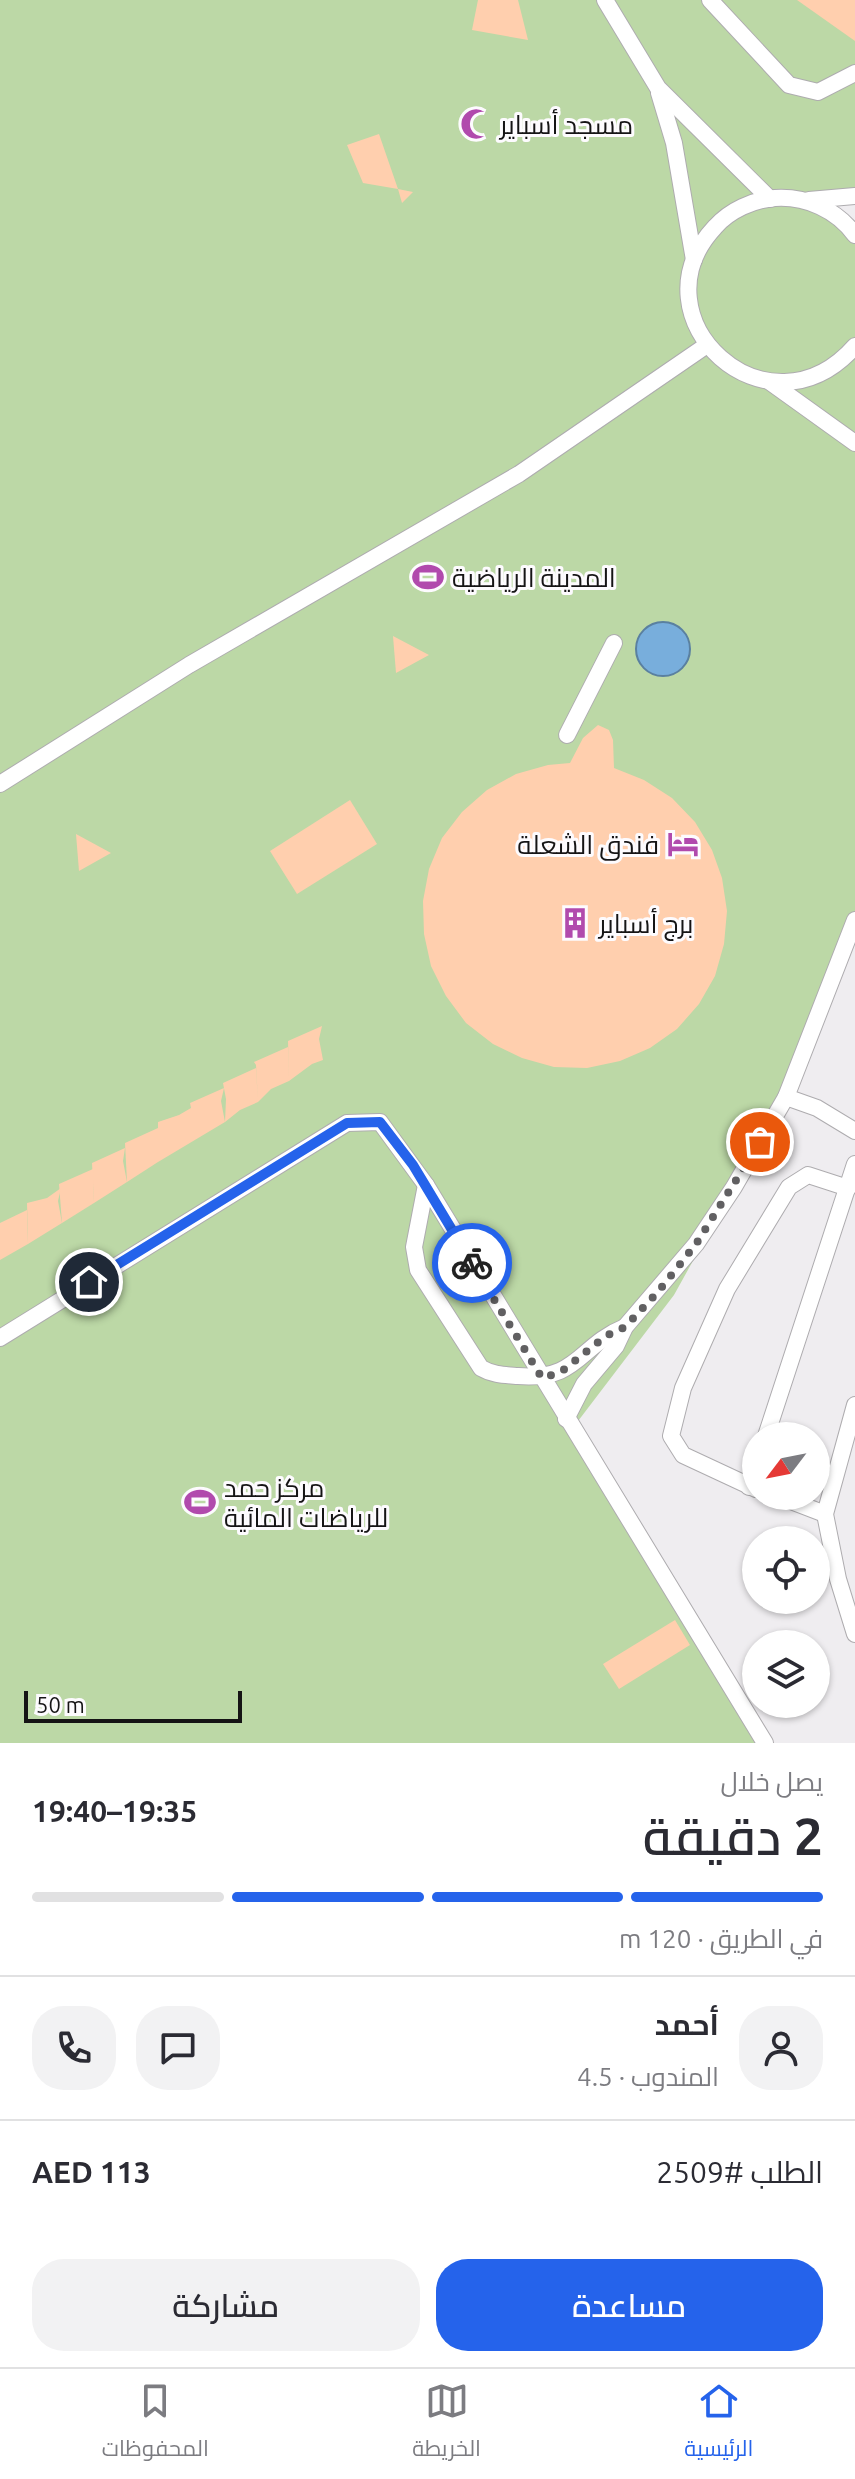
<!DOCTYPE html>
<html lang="ar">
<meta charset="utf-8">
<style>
:root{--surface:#fff;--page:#f2f2f3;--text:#2b2b33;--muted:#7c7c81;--line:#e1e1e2;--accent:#2563eb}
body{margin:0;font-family:Ubuntu,Cairo,sans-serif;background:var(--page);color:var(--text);direction:rtl;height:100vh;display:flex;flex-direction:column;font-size:30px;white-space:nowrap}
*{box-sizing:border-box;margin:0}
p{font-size:26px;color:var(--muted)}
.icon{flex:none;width:44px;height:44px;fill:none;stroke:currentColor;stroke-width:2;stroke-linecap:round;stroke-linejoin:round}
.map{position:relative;height:1743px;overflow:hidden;direction:ltr}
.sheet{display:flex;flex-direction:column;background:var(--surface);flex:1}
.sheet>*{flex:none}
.needle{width:52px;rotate:238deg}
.fabs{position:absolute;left:742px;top:1422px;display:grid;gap:16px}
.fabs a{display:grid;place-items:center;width:88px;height:88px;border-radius:50%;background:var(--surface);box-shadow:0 2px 6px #0004;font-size:40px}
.scale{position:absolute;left:24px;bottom:20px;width:218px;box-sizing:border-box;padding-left:8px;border:4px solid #151415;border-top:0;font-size:22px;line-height:28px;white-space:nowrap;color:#151415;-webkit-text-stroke:6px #fdfbfe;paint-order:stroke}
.pin{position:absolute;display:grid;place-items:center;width:68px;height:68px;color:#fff;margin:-34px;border:4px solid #fff;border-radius:50%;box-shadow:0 2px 8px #0007}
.courier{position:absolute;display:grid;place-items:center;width:80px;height:80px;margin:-40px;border:6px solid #2563eb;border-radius:50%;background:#fff;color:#222;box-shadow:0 2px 10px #0007}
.summary em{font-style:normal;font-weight:600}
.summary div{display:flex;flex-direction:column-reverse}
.summary{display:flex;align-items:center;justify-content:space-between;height:136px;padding:0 32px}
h1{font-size:52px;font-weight:600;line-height:60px}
.bar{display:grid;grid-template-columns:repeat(4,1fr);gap:12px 8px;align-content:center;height:96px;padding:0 32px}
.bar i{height:10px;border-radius:6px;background:var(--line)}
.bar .selected{background:var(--accent)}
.bar p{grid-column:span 4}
.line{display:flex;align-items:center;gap:20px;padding:0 32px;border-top:2px solid var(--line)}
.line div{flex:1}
.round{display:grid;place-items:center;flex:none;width:84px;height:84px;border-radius:32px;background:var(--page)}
.primary-button{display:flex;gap:16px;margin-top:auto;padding:16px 32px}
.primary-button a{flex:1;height:92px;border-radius:32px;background:var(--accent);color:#fff;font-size:32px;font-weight:600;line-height:92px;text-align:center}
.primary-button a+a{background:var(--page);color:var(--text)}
.menu{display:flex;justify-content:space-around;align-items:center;height:112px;border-top:2px solid var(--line);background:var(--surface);font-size:22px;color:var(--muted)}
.menu a{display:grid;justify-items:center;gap:4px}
.menu .selected{color:var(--accent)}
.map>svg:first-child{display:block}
.green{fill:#bcd8a6}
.water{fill:#78aedc;stroke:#5a80a0;stroke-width:2}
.building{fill:#ffcfae}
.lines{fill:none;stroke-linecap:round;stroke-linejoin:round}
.service-casing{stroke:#aeacaf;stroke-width:18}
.service{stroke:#fff;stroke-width:16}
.done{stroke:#616062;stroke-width:8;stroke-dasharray:0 14.4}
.route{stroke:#2563eb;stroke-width:10}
.labels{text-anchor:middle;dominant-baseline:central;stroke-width:6;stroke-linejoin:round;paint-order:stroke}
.poi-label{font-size:26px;fill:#151415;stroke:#fdfbfe;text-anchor:start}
</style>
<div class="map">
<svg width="855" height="1743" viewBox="0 0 855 1743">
<rect width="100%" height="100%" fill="#efedf0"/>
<!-- green -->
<polygon class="green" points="0,0 855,0 855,196 806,200 855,235 855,920 815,1029 734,1187 674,1295 572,1429 765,1743 0,1743"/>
<!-- water -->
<circle class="water" cx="663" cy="649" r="27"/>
<!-- building -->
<g class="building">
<polygon points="478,0 518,0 528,40 472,30"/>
<polygon points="797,0 855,0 855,41"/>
<polygon points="379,134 398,189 413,192 402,203 398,189 363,183 347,145"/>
<polygon points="393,636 429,655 396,673"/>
<polygon points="598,725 609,730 613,740 614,768 644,780 672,798 695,822 712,850 722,878 727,911 724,944 715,976 699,1004 677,1029 650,1048 620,1061 587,1068 554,1067 522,1058 493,1044 466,1023 446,996 431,966 424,934 423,901 429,869 442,838 462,812 487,790 516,774 548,765 570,763 583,738"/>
<polygon points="350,800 377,844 297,894 270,851"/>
<polygon points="76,834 111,853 79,871"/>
<polygon points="322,1026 319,1039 323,1060 312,1064 289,1081 271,1089 258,1102 240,1110 225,1122 158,1162 158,1122 179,1115 191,1108 190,1103 224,1088 221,1101 225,1122 226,1099 223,1083 256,1068 258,1102 256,1065 254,1062 288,1047 289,1081 288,1041"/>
<polygon points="158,1128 158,1162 127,1182 125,1143"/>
<polygon points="125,1148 123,1161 127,1182 94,1203 92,1163"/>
<polygon points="93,1169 94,1203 62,1223 59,1184"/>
<polygon points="61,1188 58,1201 62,1223 28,1244 27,1203 47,1198"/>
<polygon points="27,1210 28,1244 0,1260 0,1223"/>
<polygon points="675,1620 690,1645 619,1689 603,1664"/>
</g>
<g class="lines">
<defs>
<g id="service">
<polyline points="605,0 658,88 770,199"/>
<polyline points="710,0 789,85 818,92 855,73"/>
<polyline points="659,93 674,143 694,260"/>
<polyline points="809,200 855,196"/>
<path d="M 855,235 C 837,210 806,196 775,198 C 753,200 730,210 715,227 C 630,318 768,445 855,346"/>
<polyline points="770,382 855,443"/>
<polyline points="567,735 614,643"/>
<polyline points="0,784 189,665 519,474 707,345"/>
<polyline points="786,1097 817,1108 855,1131"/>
<path d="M 426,1185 L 414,1247 L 418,1270 L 481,1368 C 493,1375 504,1375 518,1376 C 579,1381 578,1346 625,1327"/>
<polyline points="0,1338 347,1123 380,1122 426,1185 765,1743"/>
<polyline points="855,1405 825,1514 838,1579 855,1634"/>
<polyline points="566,1419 584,1384 616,1346 625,1327 696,1244 734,1187 786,1097 855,920"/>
<polyline points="766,1436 855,1164"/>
<polyline points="749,1487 756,1465"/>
<polyline points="756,1489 683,1455 671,1436 683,1388 727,1289 789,1187 808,1175 848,1188"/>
<polyline points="778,1496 825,1514"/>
</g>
</defs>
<!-- service casing -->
<use href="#service" class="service-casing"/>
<!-- service -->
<use href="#service" class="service"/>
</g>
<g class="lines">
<!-- done -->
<polyline class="done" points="472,1263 542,1378 561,1372 606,1336 625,1327 657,1293 696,1244 760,1142"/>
<!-- route -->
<polyline class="route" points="89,1282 347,1123 380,1122 413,1165 472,1263"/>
</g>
<!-- icons -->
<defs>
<symbol id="mosque-bare" viewBox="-9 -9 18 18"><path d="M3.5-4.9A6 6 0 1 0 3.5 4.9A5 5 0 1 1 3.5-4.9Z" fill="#b14aad" stroke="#fdfbfe" stroke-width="2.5" paint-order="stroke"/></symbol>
<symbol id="stadium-bare" viewBox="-9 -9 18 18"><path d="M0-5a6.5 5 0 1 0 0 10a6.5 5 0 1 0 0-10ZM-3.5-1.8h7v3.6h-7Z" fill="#b14aad" stroke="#fdfbfe" stroke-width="2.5" paint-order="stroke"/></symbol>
<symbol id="hotel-bare" viewBox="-9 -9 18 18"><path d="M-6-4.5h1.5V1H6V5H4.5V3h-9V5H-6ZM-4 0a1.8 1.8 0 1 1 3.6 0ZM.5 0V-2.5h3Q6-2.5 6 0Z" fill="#b14aad" stroke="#fdfbfe" stroke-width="2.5" paint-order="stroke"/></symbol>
<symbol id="building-bare" viewBox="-9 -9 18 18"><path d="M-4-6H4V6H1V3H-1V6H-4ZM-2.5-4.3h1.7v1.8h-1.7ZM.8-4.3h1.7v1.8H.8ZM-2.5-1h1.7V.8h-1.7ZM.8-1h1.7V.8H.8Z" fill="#b14aad" stroke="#fdfbfe" stroke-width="2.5" paint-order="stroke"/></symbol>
</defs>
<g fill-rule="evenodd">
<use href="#mosque-bare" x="454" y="102" width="44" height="44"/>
<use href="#stadium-bare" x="406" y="555" width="44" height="44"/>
<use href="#hotel-bare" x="661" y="822" width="44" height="44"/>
<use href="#building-bare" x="553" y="901" width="44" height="44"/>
<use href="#stadium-bare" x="178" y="1480" width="44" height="44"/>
</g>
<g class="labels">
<!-- poi labels -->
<g class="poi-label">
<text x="500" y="124">مسجد أسباير</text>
<text x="452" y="577">المدينة الرياضية</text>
<text x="659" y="844" text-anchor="end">فندق الشعلة</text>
<text x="599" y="923">برج أسباير</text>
<text x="224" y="1487">مركز حمد<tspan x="224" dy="30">للرياضات المائية</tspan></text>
</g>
</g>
</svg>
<div class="fabs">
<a><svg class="needle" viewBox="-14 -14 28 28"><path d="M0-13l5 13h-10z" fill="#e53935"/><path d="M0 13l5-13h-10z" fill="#7c7c81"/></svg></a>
<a><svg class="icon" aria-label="locate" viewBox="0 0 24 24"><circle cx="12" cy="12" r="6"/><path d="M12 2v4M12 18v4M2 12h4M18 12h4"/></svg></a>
<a><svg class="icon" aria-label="layers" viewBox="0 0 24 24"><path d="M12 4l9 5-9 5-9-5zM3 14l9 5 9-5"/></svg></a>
</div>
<div class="scale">50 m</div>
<div class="pin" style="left:760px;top:1142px;background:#ea580c"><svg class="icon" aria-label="bag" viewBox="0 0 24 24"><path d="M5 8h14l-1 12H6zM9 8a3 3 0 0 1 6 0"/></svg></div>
<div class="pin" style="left:89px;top:1282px;background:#1f2937"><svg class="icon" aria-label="home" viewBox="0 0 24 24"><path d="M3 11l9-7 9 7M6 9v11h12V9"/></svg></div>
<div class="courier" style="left:472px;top:1263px"><svg class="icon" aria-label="bike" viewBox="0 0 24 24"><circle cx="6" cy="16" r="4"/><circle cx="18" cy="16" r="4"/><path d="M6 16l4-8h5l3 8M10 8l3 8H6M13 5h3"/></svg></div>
</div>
<section class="sheet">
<div class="summary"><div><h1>2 دقيقة</h1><p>يصل خلال</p></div><em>19:35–19:40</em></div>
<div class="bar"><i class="selected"></i><i class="selected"></i><i class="selected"></i><i></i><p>في الطريق · 120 m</p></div>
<div class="line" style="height:144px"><a class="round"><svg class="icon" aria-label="person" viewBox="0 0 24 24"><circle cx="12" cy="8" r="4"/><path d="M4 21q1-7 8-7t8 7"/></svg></a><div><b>أحمد</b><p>المندوب · 4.5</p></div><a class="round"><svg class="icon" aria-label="chat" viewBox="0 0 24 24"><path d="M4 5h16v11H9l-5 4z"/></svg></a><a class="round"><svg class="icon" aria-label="phone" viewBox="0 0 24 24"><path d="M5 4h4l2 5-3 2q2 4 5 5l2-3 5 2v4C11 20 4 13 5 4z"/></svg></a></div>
<div class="line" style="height:104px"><div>الطلب #2509</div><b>AED 113</b></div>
<div class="primary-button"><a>مساعدة</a><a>مشاركة</a></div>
</section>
<nav class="menu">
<a class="selected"><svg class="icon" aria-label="home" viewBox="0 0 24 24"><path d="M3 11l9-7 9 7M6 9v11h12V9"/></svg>الرئيسية</a>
<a><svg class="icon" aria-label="map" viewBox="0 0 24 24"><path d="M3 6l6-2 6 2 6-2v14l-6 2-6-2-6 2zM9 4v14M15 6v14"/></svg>الخريطة</a>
<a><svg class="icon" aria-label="saved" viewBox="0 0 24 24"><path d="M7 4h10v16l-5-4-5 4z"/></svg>المحفوظات</a>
</nav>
